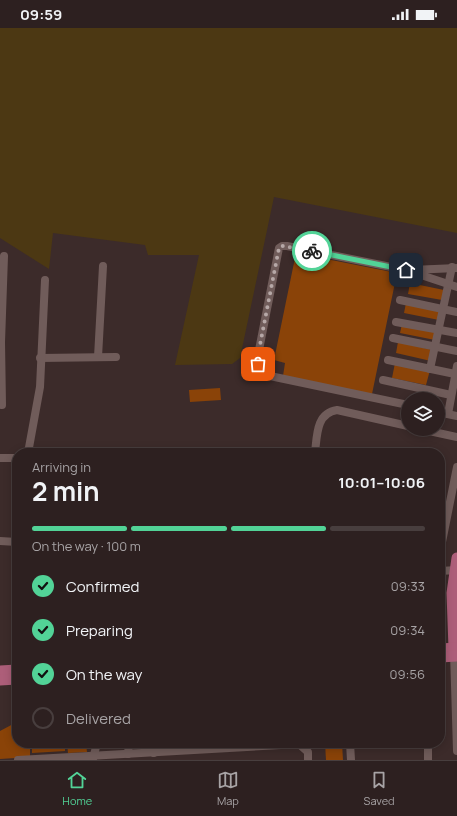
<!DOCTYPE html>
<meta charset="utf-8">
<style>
:root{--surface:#2d2020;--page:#392d2d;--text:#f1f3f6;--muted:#a7a3a5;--line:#483e3e;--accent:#52d397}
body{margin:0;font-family:Manrope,sans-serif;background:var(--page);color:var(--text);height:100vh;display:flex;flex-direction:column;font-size:15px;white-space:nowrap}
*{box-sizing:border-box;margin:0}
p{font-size:13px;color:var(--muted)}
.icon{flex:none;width:22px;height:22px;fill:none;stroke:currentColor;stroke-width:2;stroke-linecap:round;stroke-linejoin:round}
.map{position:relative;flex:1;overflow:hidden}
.details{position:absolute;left:12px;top:420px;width:433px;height:300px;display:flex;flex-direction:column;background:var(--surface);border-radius:16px;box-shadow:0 2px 10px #0003,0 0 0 1px var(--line)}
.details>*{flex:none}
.buttons{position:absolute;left:401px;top:364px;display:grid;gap:8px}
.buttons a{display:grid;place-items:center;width:44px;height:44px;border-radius:50%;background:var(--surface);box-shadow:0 2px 10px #0003,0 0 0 1px var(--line);font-size:20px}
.pin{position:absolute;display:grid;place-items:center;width:34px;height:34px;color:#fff;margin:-17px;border-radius:8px;box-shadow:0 2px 6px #0006}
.courier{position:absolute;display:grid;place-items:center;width:40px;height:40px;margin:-20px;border:3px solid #52d397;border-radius:50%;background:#fff;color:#222;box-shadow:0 1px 5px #0007}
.summary em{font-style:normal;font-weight:700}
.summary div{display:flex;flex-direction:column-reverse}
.summary{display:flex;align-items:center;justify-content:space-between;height:68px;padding:0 20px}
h1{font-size:26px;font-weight:700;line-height:30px}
.bar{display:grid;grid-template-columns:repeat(4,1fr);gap:6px 4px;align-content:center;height:48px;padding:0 20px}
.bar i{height:5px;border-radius:3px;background:var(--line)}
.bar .on{background:var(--accent)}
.bar p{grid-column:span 4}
ol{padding:0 20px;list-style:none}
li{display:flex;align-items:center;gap:12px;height:44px}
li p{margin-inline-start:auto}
li .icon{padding:4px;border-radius:50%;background:var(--accent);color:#111;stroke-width:4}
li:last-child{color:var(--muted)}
li i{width:22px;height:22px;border:2px solid var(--line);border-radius:50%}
.status{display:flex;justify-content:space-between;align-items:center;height:28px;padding:0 20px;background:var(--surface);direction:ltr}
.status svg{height:11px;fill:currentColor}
.tabs{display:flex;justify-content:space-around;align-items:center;height:56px;border-top:1px solid var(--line);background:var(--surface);font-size:11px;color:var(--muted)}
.tabs a{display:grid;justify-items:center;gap:2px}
.tabs .on{color:var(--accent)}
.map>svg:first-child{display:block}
.green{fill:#4c3813}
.building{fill:#8a4308}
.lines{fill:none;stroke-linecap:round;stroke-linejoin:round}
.minor{stroke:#705c5a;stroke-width:8}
.major{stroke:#ad5e79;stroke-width:11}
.done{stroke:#b6a8a7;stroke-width:4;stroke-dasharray:0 7.2}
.route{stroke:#52d397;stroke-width:5}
</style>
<div class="status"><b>09:59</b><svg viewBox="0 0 49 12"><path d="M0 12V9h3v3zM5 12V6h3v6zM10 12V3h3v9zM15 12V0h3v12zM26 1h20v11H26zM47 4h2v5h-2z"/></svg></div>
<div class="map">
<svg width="457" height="732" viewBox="0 0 457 732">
<rect width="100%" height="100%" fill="#3c2b2a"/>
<!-- green -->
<polygon class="green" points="0,0 457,0 457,205 274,169 240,330 232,336 175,337 199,227 148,227 145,217 53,205 49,241 0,210"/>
<!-- building -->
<g class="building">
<polygon points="296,225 397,245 372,366 283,348 285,335 274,332"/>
<polygon points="410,255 444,262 442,272 408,266"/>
<polygon points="406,275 441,282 439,292 404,285"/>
<polygon points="402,296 437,302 435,312 400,305"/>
<polygon points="398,314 433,322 431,333 396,325"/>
<polygon points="395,335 430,342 426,357 392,350"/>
<polygon points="220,360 221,372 190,374 189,362"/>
<polygon points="442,558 443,608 440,608 440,559"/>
<polygon points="15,695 17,698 17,715 30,715 30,729 0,731 0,703"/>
<polygon points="32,715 65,715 65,723 32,725"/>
<polygon points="67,715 86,715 87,724 68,725"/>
<polygon points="325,715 342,715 343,732 326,732"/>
</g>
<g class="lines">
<!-- minor -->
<g class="minor">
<polyline points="411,242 457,240"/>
<polyline points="400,272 457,284"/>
<polyline points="396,294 457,305"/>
<polyline points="393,310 457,323"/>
<polyline points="98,329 103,238"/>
<polyline points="40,330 116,329"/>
<polyline points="388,332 455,346"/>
<polyline points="430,341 452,239"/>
<polyline points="383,352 451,367"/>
<polyline points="2,377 1,314 4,228"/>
<polyline points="408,377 270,348 258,336 258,327 279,220 282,218 287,218 406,242 457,259"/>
<polyline points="438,384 457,388"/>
<polyline points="448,386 457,338"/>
<polyline points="420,401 457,409"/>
<polyline points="28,425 40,359 45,252"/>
<path d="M 315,425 C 317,408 316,385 337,382 L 408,398"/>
<polyline points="0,430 17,430"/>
<polyline points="0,513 17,514"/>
<polyline points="440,524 457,439"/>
<polyline points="440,543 457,542"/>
<polyline points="454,624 457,723"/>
<polyline points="153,715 154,725"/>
<polyline points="350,715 351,732"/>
<polyline points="428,715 428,732"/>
<polyline points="128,726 129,715"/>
<polyline points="93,731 97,715"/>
<polyline points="18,732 299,716 308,724 308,732"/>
</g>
<!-- major -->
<g class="major">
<polyline points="454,620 452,565 457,530"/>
<polyline points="440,621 457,620"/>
<polyline points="440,629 457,628"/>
<polyline points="0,643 17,642"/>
<polyline points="0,652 17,651"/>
</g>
</g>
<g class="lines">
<!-- done -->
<polyline class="done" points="258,336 258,327 279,220 282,218 312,223"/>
<!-- route -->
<polyline class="route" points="312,223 406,242"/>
</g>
</svg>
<div class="buttons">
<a><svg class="icon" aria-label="layers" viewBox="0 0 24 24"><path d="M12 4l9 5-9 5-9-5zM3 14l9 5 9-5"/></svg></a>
</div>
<div class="pin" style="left:258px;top:336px;background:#ea580c"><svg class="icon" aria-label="bag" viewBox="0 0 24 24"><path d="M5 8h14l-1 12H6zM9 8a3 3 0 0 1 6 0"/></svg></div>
<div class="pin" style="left:406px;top:242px;background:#1f2937"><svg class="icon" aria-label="home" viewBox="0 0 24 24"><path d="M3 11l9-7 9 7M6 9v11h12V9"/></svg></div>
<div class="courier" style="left:312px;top:223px"><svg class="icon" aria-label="bike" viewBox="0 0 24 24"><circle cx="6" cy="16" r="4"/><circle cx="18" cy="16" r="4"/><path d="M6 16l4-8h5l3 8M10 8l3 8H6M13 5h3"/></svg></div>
<section class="details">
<div class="summary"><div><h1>2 min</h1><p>Arriving in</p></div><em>10:01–10:06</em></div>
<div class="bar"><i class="on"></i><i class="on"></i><i class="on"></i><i></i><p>On the way · 100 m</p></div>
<ol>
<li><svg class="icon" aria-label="check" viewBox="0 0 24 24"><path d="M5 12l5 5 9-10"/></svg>Confirmed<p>09:33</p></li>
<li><svg class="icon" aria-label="check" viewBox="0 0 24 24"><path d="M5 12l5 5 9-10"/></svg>Preparing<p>09:34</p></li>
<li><svg class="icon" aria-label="check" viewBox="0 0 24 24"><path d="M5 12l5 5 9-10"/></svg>On the way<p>09:56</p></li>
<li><i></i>Delivered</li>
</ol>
</section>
</div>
<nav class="tabs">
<a class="on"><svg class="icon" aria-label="home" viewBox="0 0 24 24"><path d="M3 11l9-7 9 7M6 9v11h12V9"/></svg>Home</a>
<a><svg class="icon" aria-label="map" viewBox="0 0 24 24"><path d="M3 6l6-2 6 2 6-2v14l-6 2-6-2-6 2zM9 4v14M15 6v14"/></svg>Map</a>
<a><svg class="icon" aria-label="saved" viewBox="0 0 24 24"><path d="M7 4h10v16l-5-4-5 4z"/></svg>Saved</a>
</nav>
